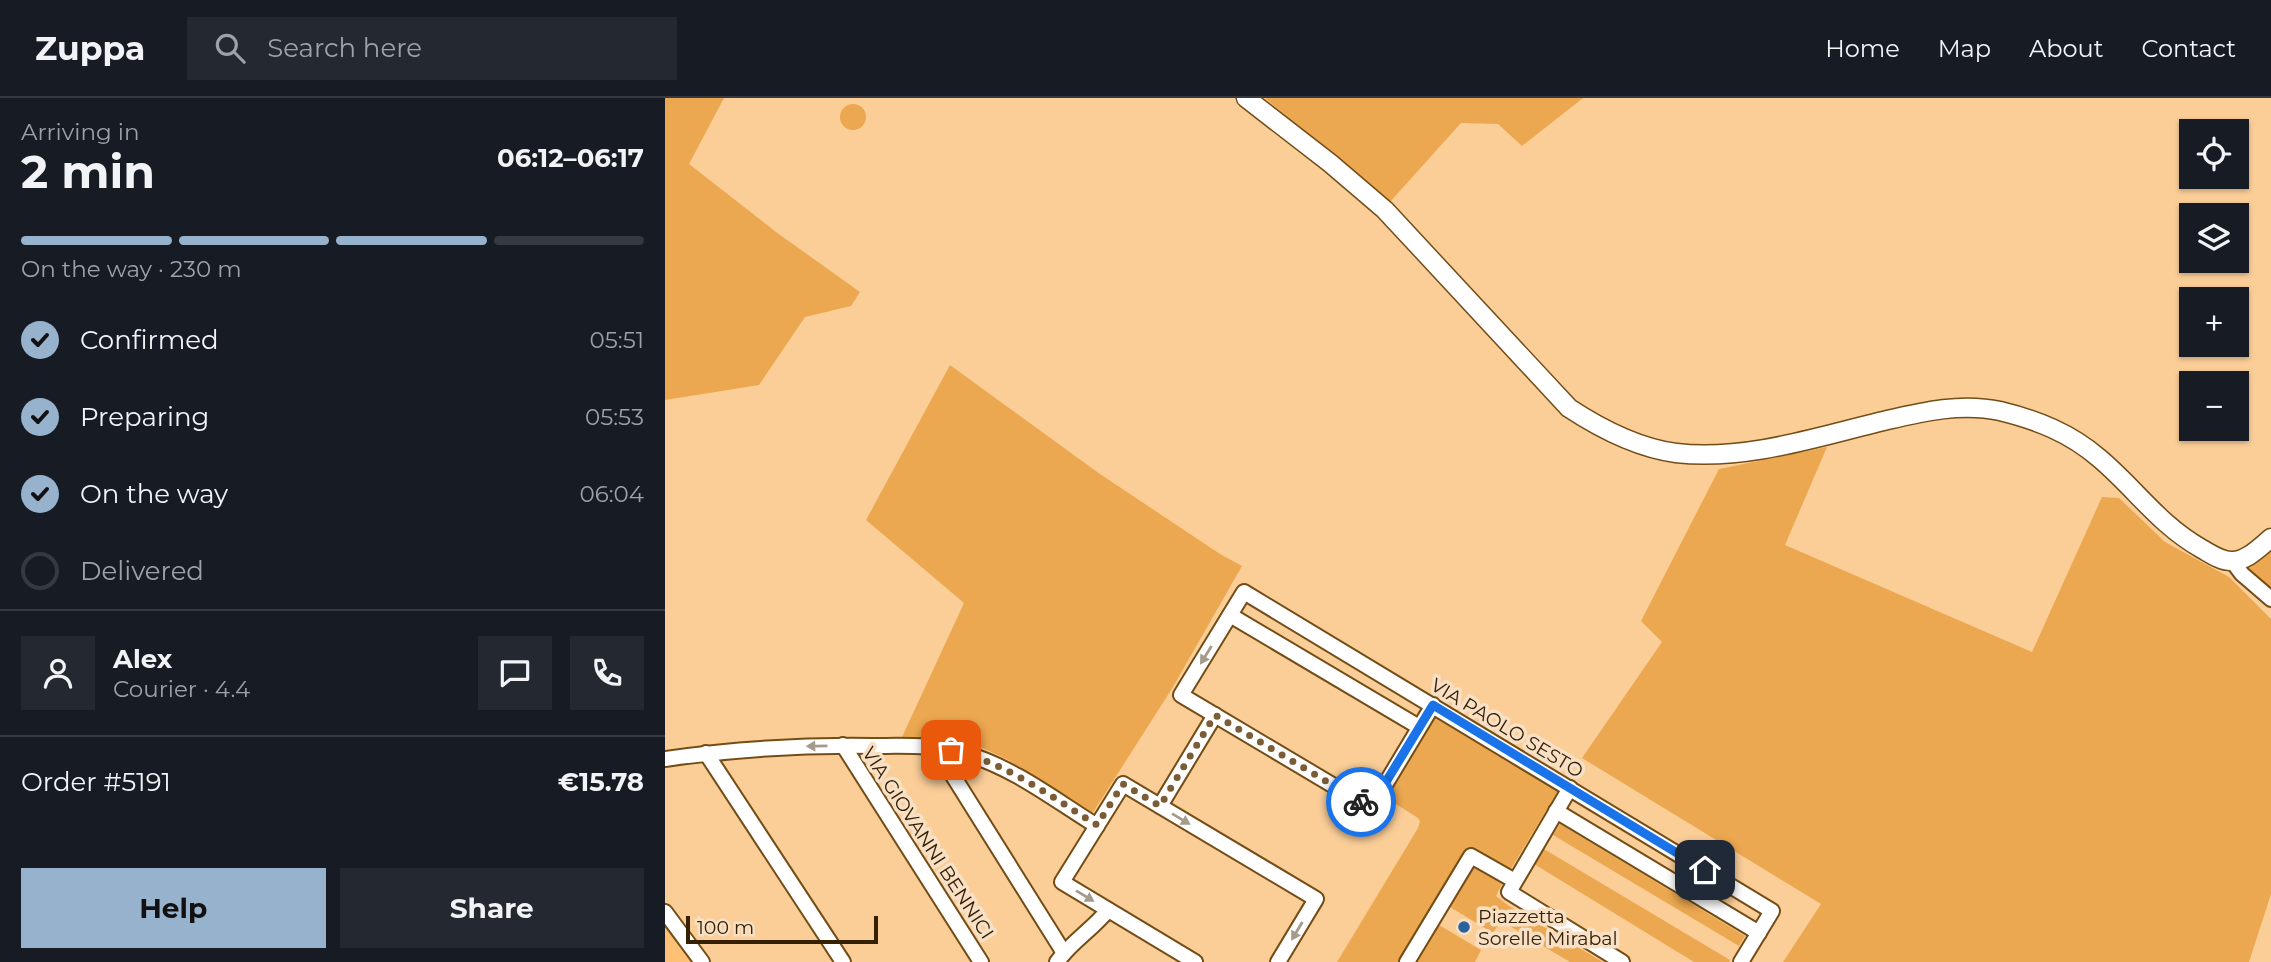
<!DOCTYPE html>
<meta charset="utf-8">
<style>
:root{--surface:#171b24;--page:#242831;--text:#f1f3f6;--muted:#9ea1a6;--line:#363941;--accent:#97b2cd}
body{margin:0;font-family:Montserrat,sans-serif;background:var(--page);color:var(--text);height:100vh;display:flex;flex-direction:column;font-size:26px;white-space:nowrap}
*{box-sizing:border-box;margin:0}
p{font-size:23px;color:var(--muted)}
.icon{flex:none;width:38px;height:38px;fill:none;stroke:currentColor;stroke-width:2;stroke-linecap:round;stroke-linejoin:round}
.map{position:relative;flex:1;overflow:hidden}
.sheet{display:flex;flex-direction:column;background:var(--surface);width:665px}
.sheet>*{flex:none}
.tools{position:absolute;left:1514px;top:21px;display:grid;gap:14px}
.tools a{display:grid;place-items:center;width:70px;height:70px;border-radius:0px;background:var(--surface);box-shadow:0 2px 5px #0004;font-size:35px}
.scale{position:absolute;left:21px;bottom:18px;width:192px;box-sizing:border-box;padding-left:7px;border:4px solid #352002;border-top:0;font-size:19px;line-height:24px;white-space:nowrap;color:#352002;-webkit-text-stroke:5px #f7e0c6;paint-order:stroke}
.pin{position:absolute;display:grid;place-items:center;width:60px;height:60px;color:#fff;margin:-30px;border-radius:14px;box-shadow:0 4px 10px #0006}
.courier{position:absolute;display:grid;place-items:center;width:70px;height:70px;margin:-35px;border:5px solid #1a73e8;border-radius:50%;background:#fff;color:#222;box-shadow:0 2px 9px #0007}
.overview em{font-style:normal;font-weight:700}
.overview div{display:flex;flex-direction:column-reverse}
.overview{display:flex;align-items:center;justify-content:space-between;height:119px;padding:0 21px}
h1{font-size:46px;font-weight:700;line-height:52px}
.bar{display:grid;grid-template-columns:repeat(4,1fr);gap:10px 7px;align-content:center;height:84px;padding:0 21px}
.bar i{height:9px;border-radius:5px;background:var(--line)}
.bar .on{background:var(--accent)}
.bar p{grid-column:span 4}
.line{display:flex;align-items:center;gap:18px;padding:0 21px;border-top:2px solid var(--line)}
.line div{flex:1}
.round{display:grid;place-items:center;flex:none;width:74px;height:74px;border-radius:0px;background:var(--page)}
ol{padding:0 21px;list-style:none}
li{display:flex;align-items:center;gap:21px;height:77px}
li p{margin-inline-start:auto}
li .icon{padding:7px;border-radius:50%;background:var(--accent);color:#111;stroke-width:4}
li:last-child{color:var(--muted)}
li i{width:38px;height:38px;border:4px solid var(--line);border-radius:50%}
.primary-button{display:flex;gap:14px;margin-top:auto;padding:14px 21px}
.primary-button a{flex:1;height:80px;border-radius:0px;background:var(--accent);color:#111;font-size:28px;font-weight:700;line-height:80px;text-align:center}
.primary-button a+a{background:var(--page);color:var(--text)}
header{display:flex;align-items:center;gap:42px;box-sizing:border-box;height:98px;padding:0 35px;background:var(--surface);border-bottom:2px solid var(--line)}
header strong{font-size:33px}
nav{display:flex;gap:38px;margin-inline-start:auto;font-size:24px}
.search{width:490px;height:63px;background:var(--page);display:flex;align-items:center;gap:18px;box-sizing:border-box;padding:0 24px;border-radius:0px;color:var(--muted);font-size:26px}
main{display:flex;flex:1;min-height:0}
.map>svg:first-child{display:block}
.built{fill:#fec074}
.green{fill:#eca850}
.lines{fill:none;stroke-linecap:round;stroke-linejoin:round}
.minor-casing{stroke:#734c16;stroke-width:18}
.tertiary-casing{stroke:#734c16;stroke-width:21}
.minor{stroke:#fff;stroke-width:14}
.tertiary{stroke:#fff;stroke-width:18}
.oneway{fill:#a49b8d}
.done{stroke:#7a5d36;stroke-width:7;stroke-dasharray:0 12.6}
.route{stroke:#1a73e8;stroke-width:9}
.poi-dot{fill:#2a639b;stroke:#f7e0c6;stroke-width:2.5}
.labels{text-anchor:middle;dominant-baseline:central;stroke-width:7;stroke-linejoin:round;paint-order:stroke}
.street-label{font-size:19px;fill:#352002;stroke:#f7e0c6}
.poi-label{font-size:19px;fill:#352002;stroke:#f7e0c6;text-anchor:start}
</style>
<header>
<strong>Zuppa</strong>
<div class="search"><svg class="icon" aria-label="search" viewBox="0 0 24 24"><circle cx="10" cy="10" r="6"/><path d="M15 15l6 6"/></svg>Search here</div>
<nav><a>Home</a><a>Map</a><a>About</a><a>Contact</a></nav>
</header>
<main>
<section class="sheet">
<div class="overview"><div><h1>2 min</h1><p>Arriving in</p></div><em>06:12–06:17</em></div>
<div class="bar"><i class="on"></i><i class="on"></i><i class="on"></i><i></i><p>On the way · 230 m</p></div>
<ol>
<li><svg class="icon" aria-label="check" viewBox="0 0 24 24"><path d="M5 12l5 5 9-10"/></svg>Confirmed<p>05:51</p></li>
<li><svg class="icon" aria-label="check" viewBox="0 0 24 24"><path d="M5 12l5 5 9-10"/></svg>Preparing<p>05:53</p></li>
<li><svg class="icon" aria-label="check" viewBox="0 0 24 24"><path d="M5 12l5 5 9-10"/></svg>On the way<p>06:04</p></li>
<li><i></i>Delivered</li>
</ol>
<div class="line" style="height:126px"><a class="round"><svg class="icon" aria-label="person" viewBox="0 0 24 24"><circle cx="12" cy="8" r="4"/><path d="M4 21q1-7 8-7t8 7"/></svg></a><div><b>Alex</b><p>Courier · 4.4</p></div><a class="round"><svg class="icon" aria-label="chat" viewBox="0 0 24 24"><path d="M4 5h16v11H9l-5 4z"/></svg></a><a class="round"><svg class="icon" aria-label="phone" viewBox="0 0 24 24"><path d="M5 4h4l2 5-3 2q2 4 5 5l2-3 5 2v4C11 20 4 13 5 4z"/></svg></a></div>
<div class="line" style="height:91px"><div>Order #5191</div><b>€15.78</b></div>
<div class="primary-button"><a>Help</a><a>Share</a></div>
</section>
<div class="map">
<svg width="1606" height="864" viewBox="0 0 1606 864">
<rect width="100%" height="100%" fill="#fbce98"/>
<!-- built -->
<polygon class="built" points="0,825 29,864 0,864"/>
<!-- green -->
<g class="green">
<polygon points="0,0 59,0 24,66 111,134 195,194 186,208 140,219 94,287 0,302"/>
<polygon points="600,0 918,0 857,48 833,26 796,25 724,105"/>
<circle cx="188" cy="19" r="13"/>
<polygon points="285,267 435,376 555,456 577,468 508,589 427,716 343,662 307,645 237,639 299,505 201,422"/>
<polygon points="1162,349 1120,447 1367,554 1437,399 1454,400 1500,444 1564,479 1606,521 1606,796 1584,864 1118,864 1156,806 917,660 997,544 976,523 1054,371"/>
<polygon points="1606,450 1606,494 1580,471"/>
<polygon points="769,616 893,693 844,774 807,755 738,864 672,864 753,730 755,723 753,720 720,699"/>
<polygon points="895,726 1080,838 1074,848 888,737"/>
<polygon points="879,751 1065,862 1064,864 1029,864 869,766"/>
<polygon points="807,761 840,780 831,798 844,808 938,864 905,864 836,823 828,835 780,806"/>
<polygon points="769,824 816,852 810,864 746,864"/>
</g>
<g class="lines">
<defs>
<g id="minor">
<polyline points="1568,464 1577,476 1606,501"/>
<polyline points="565,517 754,629"/>
<polyline points="768,607 706,710 516,597 579,494 1107,813 1076,864"/>
<polyline points="178,647 316,864"/>
<polyline points="270,649 399,855"/>
<polyline points="41,655 178,864"/>
<path d="M 0,661 C 69,651 137,647 207,648 C 239,648 271,646 302,656 C 349,670 390,702 432,728"/>
<polyline points="905,690 844,794 957,864"/>
<polyline points="495,708 550,617"/>
<polyline points="891,713 1094,835"/>
<polyline points="0,814 37,864"/>
<path d="M 392,864 C 406,844 428,831 443,812"/>
<polyline points="530,864 397,784 458,686 651,801 613,864"/>
<polyline points="742,864 806,758 850,783"/>
</g>
<path id="tertiary" d="M 581,0 L 665,65 L 720,112 L 904,310 C 936,331 973,350 1011,355 C 1078,363 1149,340 1214,324 C 1253,315 1294,304 1335,313 C 1372,322 1405,335 1434,360 C 1471,391 1493,426 1537,451 C 1546,456 1556,463 1566,463 C 1581,464 1595,449 1606,440"/>
</defs>
<!-- minor casing -->
<use href="#minor" class="minor-casing"/>
<!-- tertiary casing -->
<use href="#tertiary" class="tertiary-casing"/>
<!-- minor -->
<use href="#minor" class="minor"/>
<!-- tertiary -->
<use href="#tertiary" class="tertiary"/>
</g>
<!-- one-way arrows -->
<defs><path id="oneway-solid" d="M-6-.8H1V-3.2L6.5 0L1 3.2V.8H-6Z" transform="scale(1.75)"/></defs>
<g class="oneway">
<use href="#oneway-solid" transform="translate(541 557) rotate(122)"/>
<use href="#oneway-solid" transform="translate(152 648) rotate(179)"/>
<use href="#oneway-solid" transform="translate(516 721) rotate(31)"/>
<use href="#oneway-solid" transform="translate(420 798) rotate(31)"/>
<use href="#oneway-solid" transform="translate(632 833) rotate(121)"/>
</g>
<g class="lines">
<!-- done -->
<path class="done" d="M 286,652 C 340,664 385,698 432,727 L 458,686 L 495,708 L 550,617 L 696,704"/>
<!-- route -->
<polyline class="route" points="696,704 705,710 768,607 1040,772"/>
</g>
<!-- markers -->
<circle class="poi-dot" cx="799" cy="829" r="7"/>
<g class="labels">
<!-- street labels -->
<g class="street-label">
<text transform="translate(842 630) rotate(31)">VIA PAOLO SESTO</text>
<text transform="translate(263 745) rotate(57)">VIA GIOVANNI BENNICI</text>
</g>
<!-- poi labels -->
<g class="poi-label">
<text x="813" y="818">Piazzetta<tspan x="813" dy="22">Sorelle Mirabal</tspan></text>
</g>
</g>
</svg>
<div class="tools">
<a><svg class="icon" aria-label="locate" viewBox="0 0 24 24"><circle cx="12" cy="12" r="6"/><path d="M12 2v4M12 18v4M2 12h4M18 12h4"/></svg></a>
<a><svg class="icon" aria-label="layers" viewBox="0 0 24 24"><path d="M12 4l9 5-9 5-9-5zM3 14l9 5 9-5"/></svg></a>
<a>+</a>
<a>−</a>
</div>
<div class="scale">100 m</div>
<div class="pin" style="left:286px;top:652px;background:#ea580c"><svg class="icon" aria-label="bag" viewBox="0 0 24 24"><path d="M5 8h14l-1 12H6zM9 8a3 3 0 0 1 6 0"/></svg></div>
<div class="pin" style="left:1040px;top:772px;background:#1f2937"><svg class="icon" aria-label="home" viewBox="0 0 24 24"><path d="M3 11l9-7 9 7M6 9v11h12V9"/></svg></div>
<div class="courier" style="left:696px;top:704px"><svg class="icon" aria-label="bike" viewBox="0 0 24 24"><circle cx="6" cy="16" r="4"/><circle cx="18" cy="16" r="4"/><path d="M6 16l4-8h5l3 8M10 8l3 8H6M13 5h3"/></svg></div>
</div>
</main>
